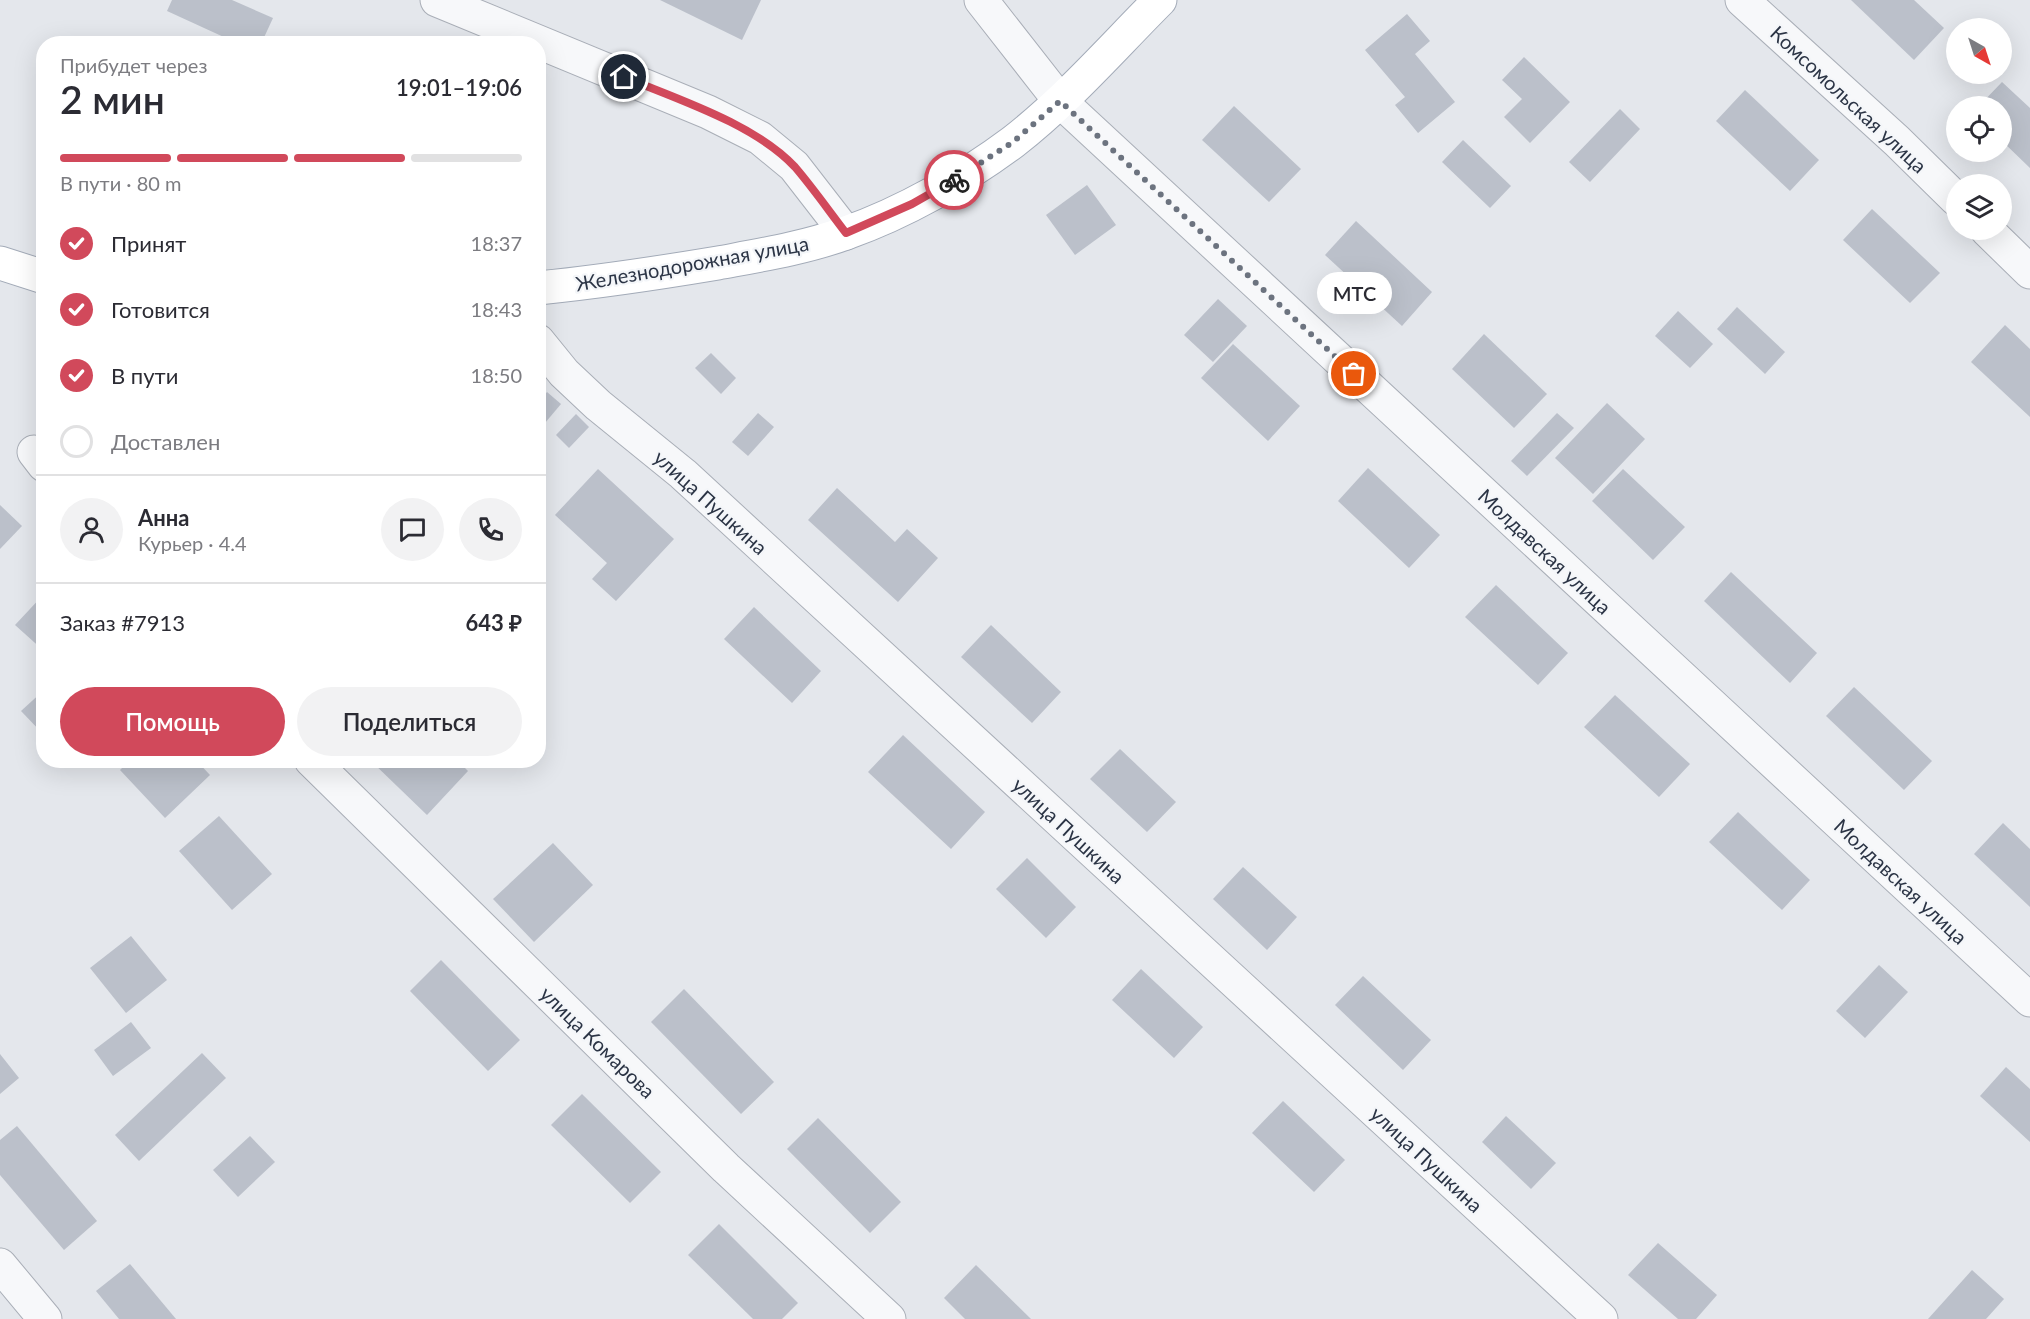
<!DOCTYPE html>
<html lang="ru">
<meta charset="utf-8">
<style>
:root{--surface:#fff;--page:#f2f2f3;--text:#2b2b33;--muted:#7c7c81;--line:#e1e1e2;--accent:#d1495b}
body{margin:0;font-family:Lato,sans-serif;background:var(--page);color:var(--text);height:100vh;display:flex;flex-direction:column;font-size:22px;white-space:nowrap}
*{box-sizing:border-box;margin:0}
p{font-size:20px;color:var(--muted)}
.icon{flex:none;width:33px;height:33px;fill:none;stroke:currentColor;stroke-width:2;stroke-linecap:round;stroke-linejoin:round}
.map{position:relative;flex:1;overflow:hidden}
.drawer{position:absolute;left:36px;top:36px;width:510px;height:732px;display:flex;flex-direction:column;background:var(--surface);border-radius:24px;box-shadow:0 6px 24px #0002}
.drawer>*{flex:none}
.needle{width:39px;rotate:141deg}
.buttons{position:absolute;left:1946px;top:18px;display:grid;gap:12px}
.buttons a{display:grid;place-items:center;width:66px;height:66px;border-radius:50%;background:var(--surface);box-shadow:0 6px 24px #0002;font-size:30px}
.pin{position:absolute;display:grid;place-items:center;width:51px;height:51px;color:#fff;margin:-26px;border:3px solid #fff;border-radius:50%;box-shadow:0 2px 6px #0007}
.courier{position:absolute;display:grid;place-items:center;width:60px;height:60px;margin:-30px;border:4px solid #d1495b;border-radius:50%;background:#fff;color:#222;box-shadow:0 2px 8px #0007}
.bubble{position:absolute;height:42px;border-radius:21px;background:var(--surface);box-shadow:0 6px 24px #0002;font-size:20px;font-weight:600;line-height:42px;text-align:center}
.headline em{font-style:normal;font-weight:600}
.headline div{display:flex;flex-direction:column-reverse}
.headline{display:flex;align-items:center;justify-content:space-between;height:102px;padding:0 24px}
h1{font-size:39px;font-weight:600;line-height:45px}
.bar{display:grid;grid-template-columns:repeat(4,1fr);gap:9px 6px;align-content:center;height:72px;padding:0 24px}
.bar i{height:8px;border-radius:4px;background:var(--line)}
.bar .active{background:var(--accent)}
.bar p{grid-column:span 4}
.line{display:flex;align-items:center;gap:15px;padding:0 24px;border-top:2px solid var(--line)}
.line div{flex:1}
.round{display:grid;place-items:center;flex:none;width:63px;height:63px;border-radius:32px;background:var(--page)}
ol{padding:0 24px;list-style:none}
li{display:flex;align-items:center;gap:18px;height:66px}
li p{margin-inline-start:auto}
li .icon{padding:6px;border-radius:50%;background:var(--accent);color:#fff;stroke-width:4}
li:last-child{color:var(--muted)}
li i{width:33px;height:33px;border:3px solid var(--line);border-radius:50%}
.button{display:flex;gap:12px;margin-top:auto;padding:12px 24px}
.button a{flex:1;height:69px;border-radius:36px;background:var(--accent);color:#fff;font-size:24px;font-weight:600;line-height:69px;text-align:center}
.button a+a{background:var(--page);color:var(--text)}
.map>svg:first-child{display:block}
.building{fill:#bbc0ca}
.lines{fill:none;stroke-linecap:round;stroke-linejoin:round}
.minor-casing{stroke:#a9aeb7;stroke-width:35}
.major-casing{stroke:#a3abb8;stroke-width:35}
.minor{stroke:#f7f8fa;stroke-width:33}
.major{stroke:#fff;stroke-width:33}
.done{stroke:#6c737f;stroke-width:6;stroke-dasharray:0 10.8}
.route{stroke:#d1495b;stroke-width:8}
.labels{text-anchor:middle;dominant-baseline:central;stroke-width:4.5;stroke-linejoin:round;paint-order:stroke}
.street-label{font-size:20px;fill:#2b3445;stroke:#f4f6f9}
</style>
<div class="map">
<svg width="2030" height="1319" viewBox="0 0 2030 1319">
<rect width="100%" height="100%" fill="#e4e7ec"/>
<!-- building -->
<g class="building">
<polygon points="172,0 232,0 273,18 261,44 239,44 167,11"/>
<polygon points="660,0 761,0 742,40"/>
<polygon points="1851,0 1914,0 1944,28 1914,60"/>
<polygon points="1407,14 1430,41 1415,54 1455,102 1418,133 1395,105 1405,97 1365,50"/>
<polygon points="1524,57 1570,102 1530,143 1504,117 1522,99 1502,80"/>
<polygon points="2002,82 2030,108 2030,168 2001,140 2001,106 1979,106"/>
<polygon points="1745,90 1819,160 1790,191 1716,121"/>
<polygon points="1234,106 1301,169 1269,202 1202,140"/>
<polygon points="1620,109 1640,129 1590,182 1569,162"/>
<polygon points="1463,140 1511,186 1490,208 1442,162"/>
<polygon points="1087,185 1116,225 1075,255 1046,215"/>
<polygon points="1872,209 1940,273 1910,303 1843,240"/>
<polygon points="1356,221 1432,292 1402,326 1325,255"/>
<polygon points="1218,299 1247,326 1213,362 1184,335"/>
<polygon points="1737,307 1785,352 1765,374 1717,329"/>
<polygon points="1678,311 1713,344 1690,368 1655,336"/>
<polygon points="2005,325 2030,349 2030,417 1971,362"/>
<polygon points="1484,334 1547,394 1514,428 1452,369"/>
<polygon points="1233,344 1300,406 1268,441 1201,378"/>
<polygon points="711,353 736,378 721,394 695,368"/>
<polygon points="547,392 561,404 545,423 538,417 538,403"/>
<polygon points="1607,403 1645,439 1593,494 1555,458"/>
<polygon points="758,413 774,427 748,456 732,442"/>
<polygon points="1557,413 1574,428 1527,476 1511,461"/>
<polygon points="576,414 589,427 569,448 556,435"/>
<polygon points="1368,468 1440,535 1409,568 1338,501"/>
<polygon points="598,469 674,539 616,601 592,579 607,563 555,515"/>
<polygon points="1623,469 1685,527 1653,560 1592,501"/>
<polygon points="837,488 895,542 907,529 938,558 898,602 808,520"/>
<polygon points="0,505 22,526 0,549"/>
<polygon points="1731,572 1817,653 1790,683 1704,601"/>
<polygon points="1496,585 1568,653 1538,685 1465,617"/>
<polygon points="44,594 44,651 15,625"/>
<polygon points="754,607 821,671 792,703 724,639"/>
<polygon points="991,625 1061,692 1032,723 961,657"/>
<polygon points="1854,687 1932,761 1904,790 1826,716"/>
<polygon points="44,690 44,735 21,711"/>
<polygon points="1615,695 1690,764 1659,797 1584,727"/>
<polygon points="903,735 985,812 951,849 868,772"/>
<polygon points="1120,749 1176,802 1147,832 1090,779"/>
<polygon points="130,760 196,760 210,775 165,818 120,770"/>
<polygon points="370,760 457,760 468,771 427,815"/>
<polygon points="1738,812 1810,880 1782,910 1709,842"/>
<polygon points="219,816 272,874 232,910 179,851"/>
<polygon points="2003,823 2030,849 2030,907 1974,854"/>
<polygon points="553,843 593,885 534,942 493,899"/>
<polygon points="1027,858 1076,907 1046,938 996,889"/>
<polygon points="1243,867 1297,917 1267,950 1213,899"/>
<polygon points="131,936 167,980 126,1013 90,968"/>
<polygon points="441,960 520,1040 488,1071 410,991"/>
<polygon points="1879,965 1908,992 1865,1038 1836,1011"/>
<polygon points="1141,969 1203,1027 1174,1058 1112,1000"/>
<polygon points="1363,976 1431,1040 1403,1070 1335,1005"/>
<polygon points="684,989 774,1082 741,1114 651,1022"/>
<polygon points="131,1022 151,1048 113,1076 94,1050"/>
<polygon points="202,1053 226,1078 139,1161 115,1135"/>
<polygon points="0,1054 19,1078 0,1094"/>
<polygon points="2006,1067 2030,1089 2030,1142 1980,1096"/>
<polygon points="582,1094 661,1172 630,1203 551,1125"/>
<polygon points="1283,1101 1345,1160 1314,1192 1252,1133"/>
<polygon points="1506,1116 1556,1163 1531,1189 1482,1142"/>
<polygon points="818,1118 901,1202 870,1233 787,1149"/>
<polygon points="17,1126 97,1221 64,1250 0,1175 0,1140"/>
<polygon points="250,1136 275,1162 238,1197 213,1170"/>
<polygon points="719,1224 798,1303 782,1319 753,1319 688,1255"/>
<polygon points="1658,1243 1717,1295 1696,1319 1678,1319 1628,1275"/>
<polygon points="130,1264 176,1319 119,1319 96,1291"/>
<polygon points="976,1265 1031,1319 965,1319 944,1298"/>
<polygon points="1972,1270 2004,1299 1986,1319 1928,1319"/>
</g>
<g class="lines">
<defs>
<g id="minor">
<polyline points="437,0 708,112 760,138 794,166 846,233"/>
<polyline points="981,0 1060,101 2030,1000"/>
<polyline points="1742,0 1897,141 1956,199"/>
<polyline points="1987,230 2030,272"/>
<polyline points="538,341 564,373 598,405 683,474 1601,1319"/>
<polyline points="34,452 44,465"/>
<polyline points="311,760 726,1168 889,1319"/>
<polyline points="0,1265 45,1319"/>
</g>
<g id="major">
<polyline points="0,263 44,277"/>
<path d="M 538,288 C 599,282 658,273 718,263 C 761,255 805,248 846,233 C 903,213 965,178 1013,142 C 1067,100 1112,48 1160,0"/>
</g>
</defs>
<!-- minor casing -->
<use href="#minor" class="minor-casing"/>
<!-- major casing -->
<use href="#major" class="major-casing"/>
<!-- minor -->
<use href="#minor" class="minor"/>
<!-- major -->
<use href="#major" class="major"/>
</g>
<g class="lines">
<!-- done -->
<polyline class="done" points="954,180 1013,142 1060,101 1354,374"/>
<!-- route -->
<path class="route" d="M 624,77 C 677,99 755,124 795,167 C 813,188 829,211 846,233 L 912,204 L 954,180"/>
</g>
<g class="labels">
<!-- street labels -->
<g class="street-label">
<text transform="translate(1849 99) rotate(43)">Комсомольская улица</text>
<text transform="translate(692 263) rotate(-10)">Железнодорожная улица</text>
<text transform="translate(711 502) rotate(42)">улица Пушкина</text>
<text transform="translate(1545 551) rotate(43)">Молдавская улица</text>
<text transform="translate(1069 830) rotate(43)">улица Пушкина</text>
<text transform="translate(1901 881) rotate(43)">Молдавская улица</text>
<text transform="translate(598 1042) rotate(44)">улица Комарова</text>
<text transform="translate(1427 1159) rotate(43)">улица Пушкина</text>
</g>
</g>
</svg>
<div class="buttons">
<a><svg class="needle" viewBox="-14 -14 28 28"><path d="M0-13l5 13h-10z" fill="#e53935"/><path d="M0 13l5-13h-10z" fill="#7c7c81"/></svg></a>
<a><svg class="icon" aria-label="locate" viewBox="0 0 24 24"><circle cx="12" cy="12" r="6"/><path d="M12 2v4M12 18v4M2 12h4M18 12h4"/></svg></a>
<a><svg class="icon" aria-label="layers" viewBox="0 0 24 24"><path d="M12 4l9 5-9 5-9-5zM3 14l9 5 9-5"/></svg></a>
</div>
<div class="pin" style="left:1354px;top:374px;background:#ea580c"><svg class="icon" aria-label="bag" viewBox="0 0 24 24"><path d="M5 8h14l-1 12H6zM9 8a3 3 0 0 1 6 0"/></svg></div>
<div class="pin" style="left:624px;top:77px;background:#1f2937"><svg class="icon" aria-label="home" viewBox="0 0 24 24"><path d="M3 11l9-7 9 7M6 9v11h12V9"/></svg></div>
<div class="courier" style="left:954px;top:180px"><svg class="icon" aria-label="bike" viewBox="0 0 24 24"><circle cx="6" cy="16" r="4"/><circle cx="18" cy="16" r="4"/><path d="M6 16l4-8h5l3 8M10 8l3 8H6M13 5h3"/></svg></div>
<div class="bubble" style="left:1317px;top:272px;width:75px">МТС</div>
<section class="drawer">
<div class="headline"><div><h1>2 мин</h1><p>Прибудет через</p></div><em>19:01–19:06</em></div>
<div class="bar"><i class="active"></i><i class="active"></i><i class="active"></i><i></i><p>В пути · 80 m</p></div>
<ol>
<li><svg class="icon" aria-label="check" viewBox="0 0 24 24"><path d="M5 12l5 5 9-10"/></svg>Принят<p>18:37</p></li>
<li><svg class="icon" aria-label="check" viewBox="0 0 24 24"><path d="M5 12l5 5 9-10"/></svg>Готовится<p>18:43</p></li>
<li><svg class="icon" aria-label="check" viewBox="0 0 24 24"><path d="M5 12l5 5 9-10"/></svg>В пути<p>18:50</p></li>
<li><i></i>Доставлен</li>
</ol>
<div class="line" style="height:108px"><a class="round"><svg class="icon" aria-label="person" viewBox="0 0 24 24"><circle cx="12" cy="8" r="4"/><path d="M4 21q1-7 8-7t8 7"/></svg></a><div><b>Анна</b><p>Курьер · 4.4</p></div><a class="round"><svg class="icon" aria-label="chat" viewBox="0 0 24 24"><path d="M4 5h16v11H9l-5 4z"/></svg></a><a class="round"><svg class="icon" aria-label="phone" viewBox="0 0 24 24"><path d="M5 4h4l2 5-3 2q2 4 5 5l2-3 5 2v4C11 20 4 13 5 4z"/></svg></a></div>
<div class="line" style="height:78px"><div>Заказ #7913</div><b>643 ₽</b></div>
<div class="button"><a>Помощь</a><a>Поделиться</a></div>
</section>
</div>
